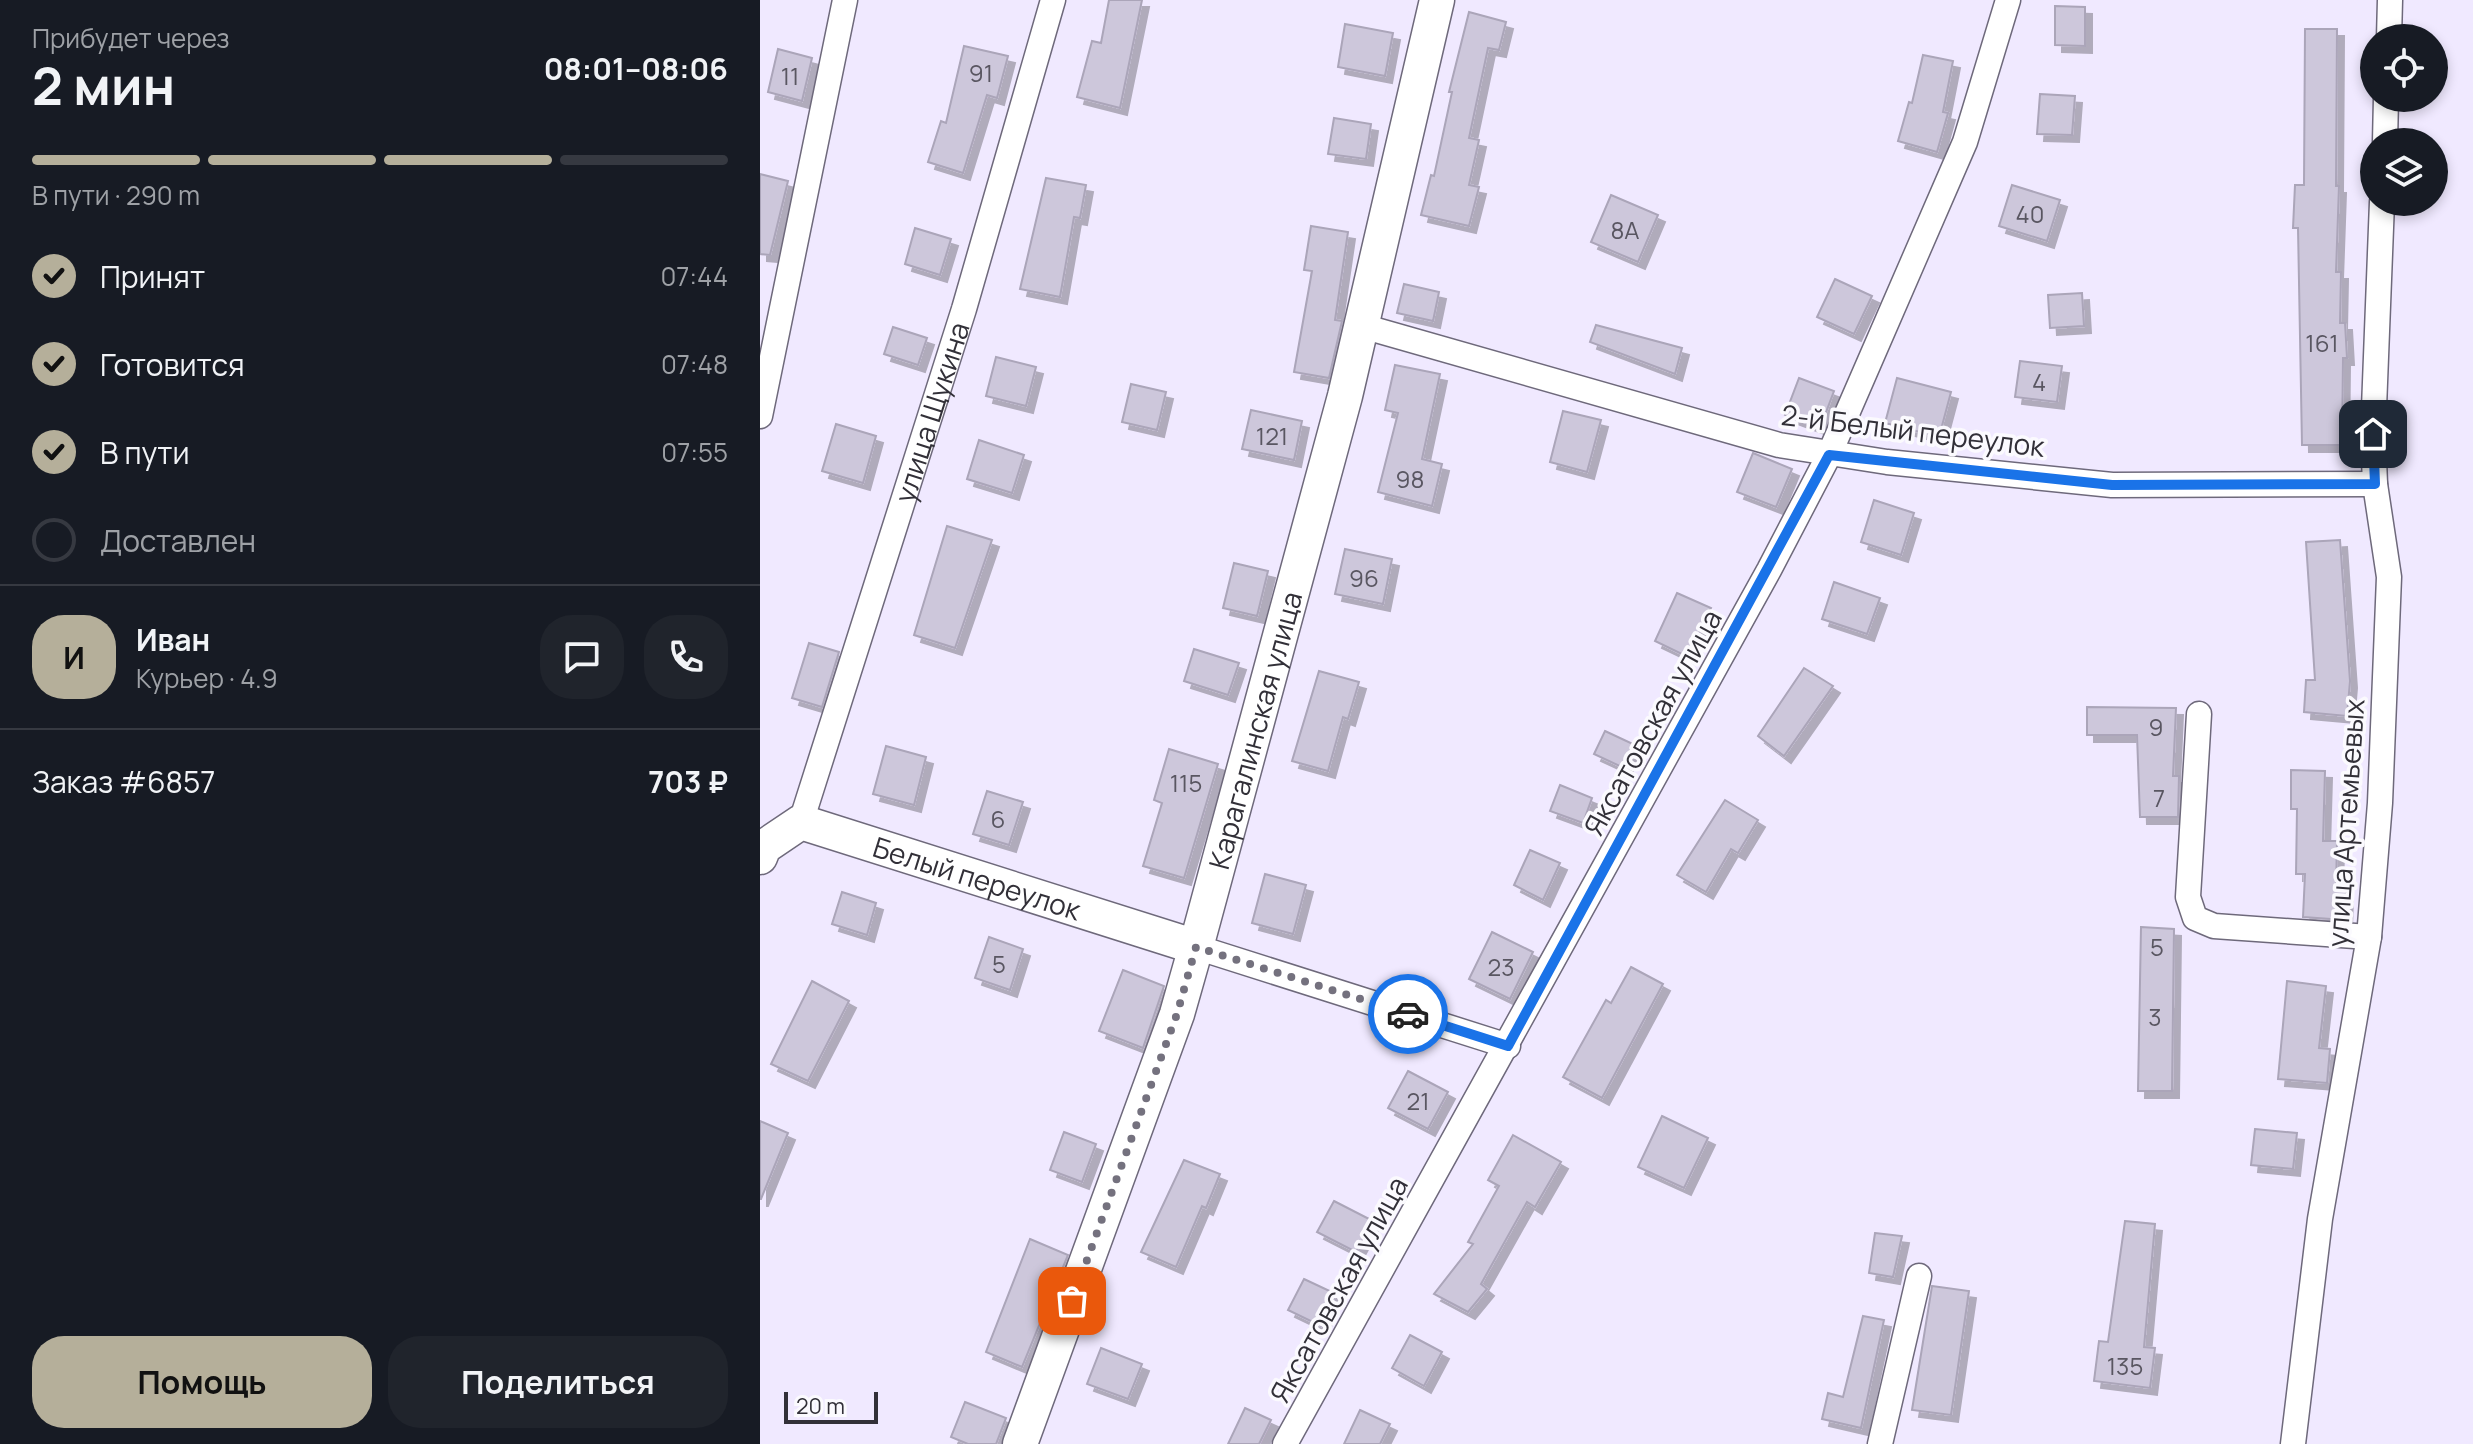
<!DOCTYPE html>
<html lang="ru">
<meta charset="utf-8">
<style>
:root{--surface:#171b24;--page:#20242c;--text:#f1f3f6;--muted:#9ea1a6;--line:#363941;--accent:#b5af9a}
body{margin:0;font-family:Manrope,sans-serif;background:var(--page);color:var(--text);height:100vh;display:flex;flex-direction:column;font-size:30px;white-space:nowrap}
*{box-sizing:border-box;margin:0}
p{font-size:26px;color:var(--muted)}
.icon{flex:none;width:44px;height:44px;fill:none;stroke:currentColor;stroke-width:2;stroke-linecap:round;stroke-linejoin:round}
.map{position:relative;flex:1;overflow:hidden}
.sheet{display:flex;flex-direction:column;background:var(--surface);width:760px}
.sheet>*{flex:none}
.tools{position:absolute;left:1600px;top:24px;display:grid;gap:16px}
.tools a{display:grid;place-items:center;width:88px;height:88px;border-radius:50%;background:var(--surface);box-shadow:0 4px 12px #0003;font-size:40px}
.scale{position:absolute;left:24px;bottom:20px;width:94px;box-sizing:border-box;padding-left:8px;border:4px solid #323038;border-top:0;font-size:22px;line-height:28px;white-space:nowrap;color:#323038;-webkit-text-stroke:6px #fbfafe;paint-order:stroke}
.pin{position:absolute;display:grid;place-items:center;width:68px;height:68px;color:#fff;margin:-34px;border-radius:16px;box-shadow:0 4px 12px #0006}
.courier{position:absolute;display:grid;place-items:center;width:80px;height:80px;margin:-40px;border:6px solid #1a73e8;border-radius:50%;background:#fff;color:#222;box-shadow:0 2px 10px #0007}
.headline em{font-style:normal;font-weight:700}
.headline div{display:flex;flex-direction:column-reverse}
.headline{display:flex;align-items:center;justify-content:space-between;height:136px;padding:0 32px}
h1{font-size:52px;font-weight:700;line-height:60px}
.bar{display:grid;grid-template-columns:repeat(4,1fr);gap:12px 8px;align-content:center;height:96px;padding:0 32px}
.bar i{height:10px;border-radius:6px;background:var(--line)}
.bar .active{background:var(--accent)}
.bar p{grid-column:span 4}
.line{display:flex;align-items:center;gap:20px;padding:0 32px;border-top:2px solid var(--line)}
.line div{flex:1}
.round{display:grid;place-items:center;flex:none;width:84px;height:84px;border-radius:32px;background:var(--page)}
ol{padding:0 32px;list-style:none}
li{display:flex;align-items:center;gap:24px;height:88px}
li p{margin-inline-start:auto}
li .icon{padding:8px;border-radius:50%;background:var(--accent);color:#111;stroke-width:4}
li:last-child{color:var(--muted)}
li i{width:44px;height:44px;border:4px solid var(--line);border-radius:50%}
.button{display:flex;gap:16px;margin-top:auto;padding:16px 32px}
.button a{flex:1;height:92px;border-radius:32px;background:var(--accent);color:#111;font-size:32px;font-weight:700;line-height:92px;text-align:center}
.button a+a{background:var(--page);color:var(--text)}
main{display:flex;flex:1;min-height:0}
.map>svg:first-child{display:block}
.building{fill:#cdc7db;stroke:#aba5b9;stroke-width:2;filter:url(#shadow)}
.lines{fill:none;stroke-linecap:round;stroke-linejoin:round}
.street-casing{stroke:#6e697b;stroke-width:27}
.secondary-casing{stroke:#6e697b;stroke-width:37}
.street{stroke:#fff;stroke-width:24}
.secondary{stroke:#fff;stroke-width:34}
.done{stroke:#74717e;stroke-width:8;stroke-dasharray:0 14.4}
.route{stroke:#1a73e8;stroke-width:10}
.labels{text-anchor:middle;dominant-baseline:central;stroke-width:7;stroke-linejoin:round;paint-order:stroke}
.number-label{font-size:24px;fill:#595661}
.street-label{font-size:28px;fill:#323038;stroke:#fbfafe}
</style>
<main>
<section class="sheet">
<div class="headline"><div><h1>2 мин</h1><p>Прибудет через</p></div><em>08:01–08:06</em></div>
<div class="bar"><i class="active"></i><i class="active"></i><i class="active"></i><i></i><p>В пути · 290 m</p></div>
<ol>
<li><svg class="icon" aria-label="check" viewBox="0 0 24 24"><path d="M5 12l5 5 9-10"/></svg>Принят<p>07:44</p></li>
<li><svg class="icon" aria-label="check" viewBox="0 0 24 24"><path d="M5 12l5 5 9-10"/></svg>Готовится<p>07:48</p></li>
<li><svg class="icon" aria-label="check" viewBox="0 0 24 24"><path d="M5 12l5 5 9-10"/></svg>В пути<p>07:55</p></li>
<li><i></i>Доставлен</li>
</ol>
<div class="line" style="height:144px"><b class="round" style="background:var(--accent);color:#111">И</b><div><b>Иван</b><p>Курьер · 4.9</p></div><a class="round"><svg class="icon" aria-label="chat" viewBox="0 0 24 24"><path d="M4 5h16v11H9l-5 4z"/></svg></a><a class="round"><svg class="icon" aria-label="phone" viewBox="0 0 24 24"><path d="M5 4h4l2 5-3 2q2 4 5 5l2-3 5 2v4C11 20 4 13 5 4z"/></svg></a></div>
<div class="line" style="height:104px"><div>Заказ #6857</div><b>703 ₽</b></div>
<div class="button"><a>Помощь</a><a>Поделиться</a></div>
</section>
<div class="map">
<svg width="1713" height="1444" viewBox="0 0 1713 1444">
<defs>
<filter id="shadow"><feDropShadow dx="7" dy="7" stdDeviation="0" flood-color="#0004"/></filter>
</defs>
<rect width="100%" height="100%" fill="#f0e9ff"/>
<!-- building -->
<g class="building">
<polygon points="349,0 382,0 360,108 317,97 332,41 341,43"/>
<polygon points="1295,6 1325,7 1325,46 1295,45"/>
<polygon points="709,12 746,22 739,50 728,48 709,138 719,140 709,185 719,187 709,226 661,215 671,175 674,176 692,92 689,92"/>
<polygon points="585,24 633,33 625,76 578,67"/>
<polygon points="1545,29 1577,29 1576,186 1579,186 1576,272 1581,272 1580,323 1585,323 1587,358 1583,358 1582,445 1542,445 1538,228 1533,228 1535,185 1544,185"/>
<polygon points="204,46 248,56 237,98 227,95 203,173 168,162 181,121 186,123"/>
<polygon points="18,49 52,58 42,101 8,92"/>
<polygon points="1163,55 1193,61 1183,112 1188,113 1177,152 1138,141 1149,102 1152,103"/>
<polygon points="1280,94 1315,96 1312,135 1277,134"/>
<polygon points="574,118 611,124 606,159 568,154"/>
<polygon points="0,174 28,181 10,255 0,254"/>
<polygon points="286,178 326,185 320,218 314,217 300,297 260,289"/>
<polygon points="1252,185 1300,200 1287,241 1239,226"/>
<polygon points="851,195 898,215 878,262 831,242"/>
<polygon points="551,226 588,232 575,320 582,321 569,378 534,372 552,271 544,270"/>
<polygon points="155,228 191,239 180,275 145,264"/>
<polygon points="1075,279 1112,296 1094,334 1057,317"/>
<polygon points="644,284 679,292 673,321 637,313"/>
<polygon points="1322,293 1324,326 1290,328 1288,295"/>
<polygon points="836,325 922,348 915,374 830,342"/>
<polygon points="133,327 167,338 158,365 124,354"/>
<polygon points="236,357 276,367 266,406 226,396"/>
<polygon points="1260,361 1302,366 1297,402 1255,397"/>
<polygon points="635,365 680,374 662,459 682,464 672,506 618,492 638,413 625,410"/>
<polygon points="1039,378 1074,391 1060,428 1025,415"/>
<polygon points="1137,378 1191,392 1179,437 1125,423"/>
<polygon points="371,384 406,392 397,430 362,422"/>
<polygon points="491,410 542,421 534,460 482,449"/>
<polygon points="803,411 841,420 827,472 790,462"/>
<polygon points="76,424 116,436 103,483 62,471"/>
<polygon points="219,440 264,455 252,493 207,479"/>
<polygon points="993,453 1032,469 1016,507 977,492"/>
<polygon points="1114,500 1154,513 1141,555 1101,542"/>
<polygon points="187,526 232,540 195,648 154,635"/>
<polygon points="1580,540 1590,681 1587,716 1544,712 1546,680 1555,680 1546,542"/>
<polygon points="585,549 632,559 623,604 575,594"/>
<polygon points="474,563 508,571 497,616 463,608"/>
<polygon points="1074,582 1120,598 1107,634 1062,619"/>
<polygon points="917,593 951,608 928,657 895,641"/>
<polygon points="49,643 79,652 62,707 32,698"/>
<polygon points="434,649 479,663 468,695 424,681"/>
<polygon points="1044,668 1073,686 1024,756 998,736"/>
<polygon points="559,671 599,682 588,719 583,717 568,771 532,761"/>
<polygon points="1327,707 1416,708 1413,776 1419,776 1418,817 1380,817 1377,735 1327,735"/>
<polygon points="845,731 875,745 864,768 834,754"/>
<polygon points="126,746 166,757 154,805 113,794"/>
<polygon points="409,749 458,764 424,878 383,866 402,803 394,800"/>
<polygon points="1531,770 1565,771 1563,841 1577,841 1576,889 1586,890 1585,920 1543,917 1545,874 1536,874 1537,809 1531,809"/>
<polygon points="800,785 832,798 823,823 790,811"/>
<polygon points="227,791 263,802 249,845 213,834"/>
<polygon points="965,800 998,820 978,853 971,849 946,892 917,875"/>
<polygon points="770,850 800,863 783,900 754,885"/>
<polygon points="505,874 546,885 533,934 492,923"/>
<polygon points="82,892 116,903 107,935 72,924"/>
<polygon points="1381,927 1414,929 1412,1091 1378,1091"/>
<polygon points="732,932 773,952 750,999 709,979"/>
<polygon points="229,937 263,949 250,990 215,978"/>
<polygon points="871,967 903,984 842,1098 803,1077 846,1000 851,1003"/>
<polygon points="363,970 404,986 383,1048 339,1031"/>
<polygon points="52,981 89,1001 48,1081 11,1064"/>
<polygon points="1527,981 1566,986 1559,1048 1570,1049 1567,1083 1518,1079"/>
<polygon points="648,1071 688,1092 668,1129 628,1108"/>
<polygon points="902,1116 948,1138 924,1188 878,1167"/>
<polygon points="0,1121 28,1133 1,1199 0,1199"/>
<polygon points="1495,1129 1537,1133 1533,1169 1491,1165"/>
<polygon points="304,1132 336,1144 322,1182 290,1170"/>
<polygon points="753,1135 801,1162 775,1207 767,1202 721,1284 727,1289 708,1312 674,1294 713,1244 708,1242 739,1186 728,1180"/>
<polygon points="424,1160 460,1174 446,1208 442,1206 416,1267 381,1252"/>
<polygon points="574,1201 613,1221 596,1252 557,1232"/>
<polygon points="1365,1221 1395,1224 1384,1347 1395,1348 1390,1388 1334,1381 1339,1341 1348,1342"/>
<polygon points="1115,1233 1142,1236 1133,1277 1109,1273"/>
<polygon points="270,1239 308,1255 262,1367 226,1352"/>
<polygon points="544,1279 576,1294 561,1326 528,1310"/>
<polygon points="1172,1286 1209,1291 1191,1415 1152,1410"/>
<polygon points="1103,1316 1124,1320 1101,1428 1062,1419 1068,1393 1083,1397"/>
<polygon points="650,1335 682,1352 664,1386 632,1368"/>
<polygon points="341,1348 382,1364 368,1399 327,1384"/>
<polygon points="205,1402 246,1418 236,1444 208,1444 191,1437"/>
<polygon points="485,1408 511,1420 499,1444 468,1444"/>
<polygon points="600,1410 630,1424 620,1444 584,1444"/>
</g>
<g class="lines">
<defs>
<g id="street">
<polyline points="1629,38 1630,0"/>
<polyline points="1625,142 1626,98"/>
<polyline points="602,326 1019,445 1127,462 1352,485 1615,484"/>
<polyline points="0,416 85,0"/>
<polyline points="1439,714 1428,897 1435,918 1454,926 1609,937"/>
<path id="s1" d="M 41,822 L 204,309 L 293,0"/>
<polyline points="436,947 748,1046"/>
<polyline points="525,1444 1009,570 1069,455 1205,142 1248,0"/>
<polyline points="1120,1444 1159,1276"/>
<polyline points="1533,1444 1560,1219 1609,937 1620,803 1629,577 1615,484 1613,434 1622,202"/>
</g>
<g id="secondary">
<path id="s2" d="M 0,857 L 4,847 L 41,822 L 436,947"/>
<path id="s3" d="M 260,1444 L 417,1014 L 436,947 L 585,396 L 677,0"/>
</g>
</defs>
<!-- street casing -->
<use href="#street" class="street-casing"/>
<!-- secondary casing -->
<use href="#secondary" class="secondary-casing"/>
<!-- street -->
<use href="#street" class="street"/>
<!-- secondary -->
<use href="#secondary" class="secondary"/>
</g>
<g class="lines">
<!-- done -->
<polyline class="done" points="312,1301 417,1014 436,947 648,1014"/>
<!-- route -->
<polyline class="route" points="648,1014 748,1046 1069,455 1352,485 1615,484 1613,434"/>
</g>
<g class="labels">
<!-- number labels -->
<g class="number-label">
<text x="221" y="72">91</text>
<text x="30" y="75">11</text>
<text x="1270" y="213">40</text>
<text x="865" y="229">8А</text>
<text x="1562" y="342">161</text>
<text x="1279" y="381">4</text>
<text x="512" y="435">121</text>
<text x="650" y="478">98</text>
<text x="604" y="577">96</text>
<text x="1396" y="726">9</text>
<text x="426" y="782">115</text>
<text x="1399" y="797">7</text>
<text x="238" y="818">6</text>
<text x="1397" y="946">5</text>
<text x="239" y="963">5</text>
<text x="741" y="966">23</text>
<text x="1395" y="1016">3</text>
<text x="658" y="1100">21</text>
<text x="1365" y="1365">135</text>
</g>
<!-- street labels -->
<g class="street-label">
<text stroke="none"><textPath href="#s1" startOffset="430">улица Щукина</textPath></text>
<text transform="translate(1153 430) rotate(7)">2-й Белый переулок</text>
<text transform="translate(892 722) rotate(-61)">Яксатовская улица</text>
<text stroke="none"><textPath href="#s3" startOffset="752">Карагалинская улица</textPath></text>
<text transform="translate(1585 823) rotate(-86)">улица Артемьевых</text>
<text stroke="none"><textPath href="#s2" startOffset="240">Белый переулок</textPath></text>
<text transform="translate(578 1289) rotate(-61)">Яксатовская улица</text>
</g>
</g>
</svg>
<div class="tools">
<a><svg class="icon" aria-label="locate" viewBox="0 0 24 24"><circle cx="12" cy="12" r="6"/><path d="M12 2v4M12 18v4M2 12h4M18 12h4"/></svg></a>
<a><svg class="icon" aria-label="layers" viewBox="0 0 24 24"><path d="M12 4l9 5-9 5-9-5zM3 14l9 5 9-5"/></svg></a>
</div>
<div class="scale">20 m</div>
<div class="pin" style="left:312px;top:1301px;background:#ea580c"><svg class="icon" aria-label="bag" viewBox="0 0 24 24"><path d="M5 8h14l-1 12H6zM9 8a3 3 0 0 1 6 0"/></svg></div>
<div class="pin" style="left:1613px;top:434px;background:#1f2937"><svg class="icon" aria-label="home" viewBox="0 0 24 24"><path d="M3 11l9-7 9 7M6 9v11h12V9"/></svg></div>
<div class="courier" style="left:648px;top:1014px"><svg class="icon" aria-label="car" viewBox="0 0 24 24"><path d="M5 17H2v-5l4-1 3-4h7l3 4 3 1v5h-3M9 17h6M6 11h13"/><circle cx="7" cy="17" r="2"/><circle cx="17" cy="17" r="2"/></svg></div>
</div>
</main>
